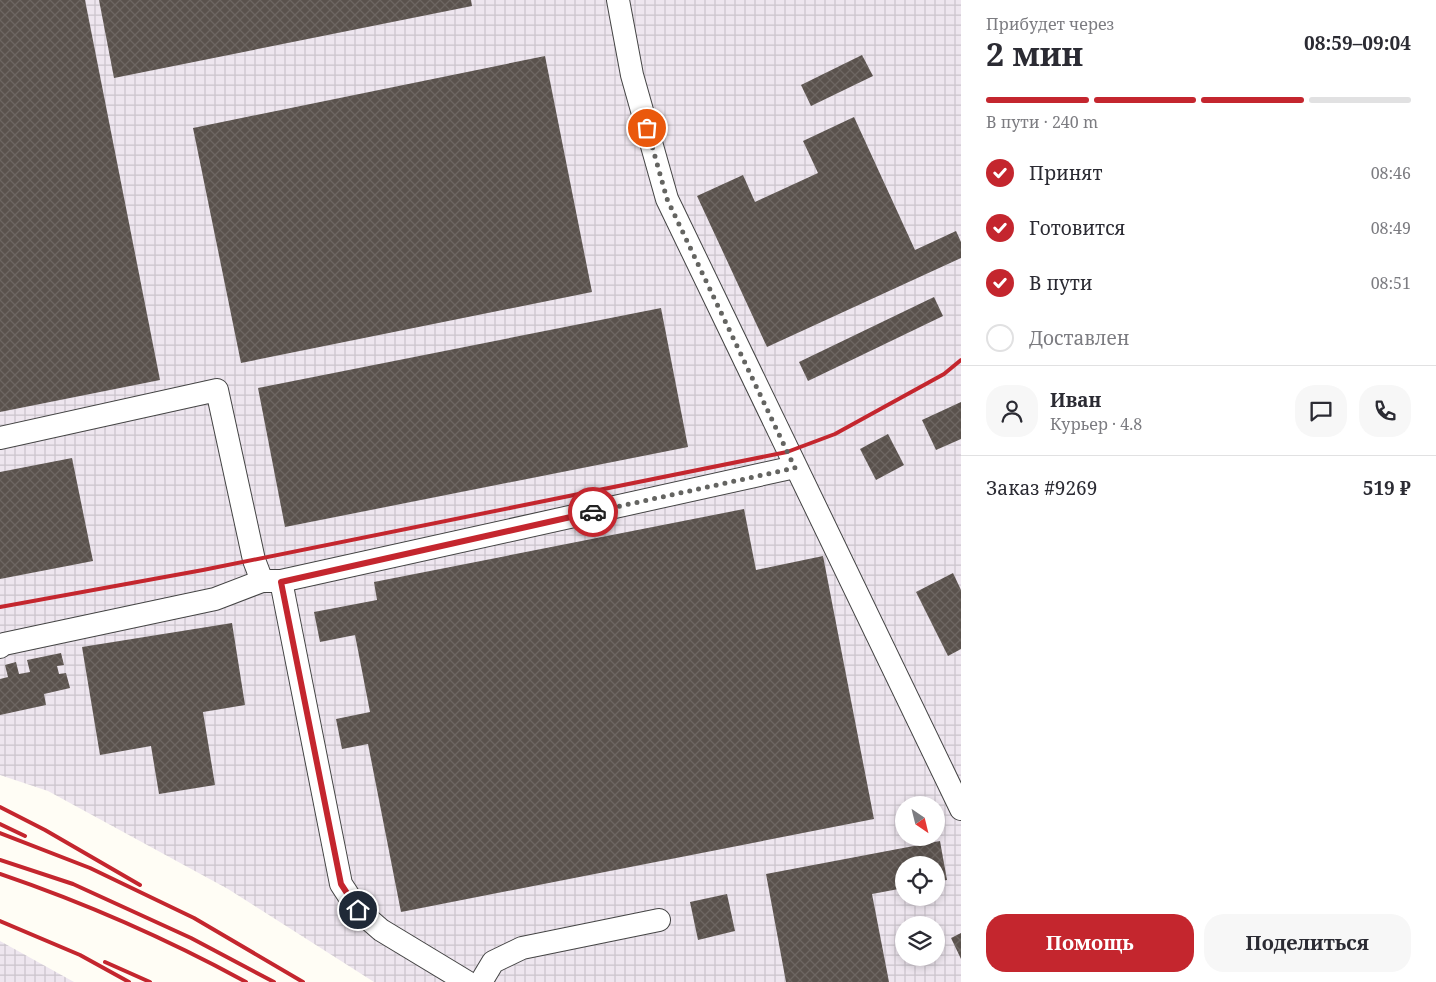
<!DOCTYPE html>
<html lang="ru">
<meta charset="utf-8">
<style>
:root{--surface:#fff;--page:#f7f7f7;--text:#2b2b33;--muted:#7c7c81;--line:#e1e1e2;--accent:#c4262e}
body{margin:0;font-family:"Noto Serif",serif;background:var(--page);color:var(--text);height:100vh;display:flex;flex-direction:column;font-size:19px;white-space:nowrap}
*{box-sizing:border-box;margin:0}
p{font-size:16px;color:var(--muted)}
.icon{flex:none;width:28px;height:28px;fill:none;stroke:currentColor;stroke-width:2;stroke-linecap:round;stroke-linejoin:round}
.map{position:relative;flex:1;overflow:hidden}
.details{display:flex;flex-direction:column;background:var(--surface);width:475px}
.details>*{flex:none}
.needle{width:32px;rotate:145deg}
.controls{position:absolute;left:895px;top:796px;display:grid;gap:10px}
.controls a{display:grid;place-items:center;width:50px;height:50px;border-radius:50%;background:var(--surface);box-shadow:0 2px 8px #0003;font-size:25px}
.pin{position:absolute;display:grid;place-items:center;width:42px;height:42px;color:#fff;margin:-21px;border:2px solid #fff;border-radius:50%;box-shadow:0 1px 5px #0007}
.courier{position:absolute;display:grid;place-items:center;width:50px;height:50px;margin:-25px;border:4px solid #c4262e;border-radius:50%;background:#fff;color:#222;box-shadow:0 1px 6px #0007}
.summary em{font-style:normal;font-weight:700}
.summary div{display:flex;flex-direction:column-reverse}
.summary{display:flex;align-items:center;justify-content:space-between;height:85px;padding:0 25px}
h1{font-size:32px;font-weight:700;line-height:38px}
.bar{display:grid;grid-template-columns:repeat(4,1fr);gap:8px 5px;align-content:center;height:60px;padding:0 25px}
.bar i{height:6px;border-radius:4px;background:var(--line)}
.bar .selected{background:var(--accent)}
.bar p{grid-column:span 4}
.line{display:flex;align-items:center;gap:12px;padding:0 25px;border-top:1px solid var(--line)}
.line div{flex:1}
.round{display:grid;place-items:center;flex:none;width:52px;height:52px;border-radius:20px;background:var(--page)}
ol{padding:0 25px;list-style:none}
li{display:flex;align-items:center;gap:15px;height:55px}
li p{margin-inline-start:auto}
li .icon{padding:5px;border-radius:50%;background:var(--accent);color:#fff;stroke-width:4}
li:last-child{color:var(--muted)}
li i{width:28px;height:28px;border:2px solid var(--line);border-radius:50%}
.action{display:flex;gap:10px;margin-top:auto;padding:10px 25px}
.action a{flex:1;height:58px;border-radius:20px;background:var(--accent);color:#fff;font-size:20px;font-weight:700;line-height:58px;text-align:center}
.action a+a{background:var(--page);color:var(--text)}
main{display:flex;flex:1;min-height:0}
.map>svg:first-child{display:block}
.industrial{fill:url(#industrial-grid);fill-rule:evenodd}
.building{fill:url(#building-cross-hatch)}
.lines{fill:none;stroke-linecap:round;stroke-linejoin:round}
.minor-casing{stroke:#444;stroke-width:24}
.minor{stroke:#fff;stroke-width:22}
.rail{stroke:#c4262e;stroke-width:4}
.done{stroke:#646461;stroke-width:5;stroke-dasharray:0 9}
.route{stroke:#c4262e;stroke-width:6}
</style>
<main>
<div class="map">
<svg width="961" height="982" viewBox="0 0 961 982">
<defs>
<pattern id="industrial-grid" width="8" height="8" patternUnits="userSpaceOnUse" patternTransform="scale(1.25)"><rect width="8" height="8" fill="#eee6ef"/><path d="M0 4h8M4 0v8" fill="none" stroke="#cbc4cc"/></pattern>
<pattern id="building-cross-hatch" width="8" height="8" patternUnits="userSpaceOnUse" patternTransform="scale(1.25)"><rect width="8" height="8" fill="#5a524d"/><path d="M0 0l8 8M0 8l8-8" fill="none" stroke="#6d6662"/></pattern>
</defs>
<rect width="100%" height="100%" fill="#fffdf5"/>
<!-- industrial -->
<g class="industrial">
<path d="M 0,0 L 961,0 L 961,982 L 374,982 L 228,889 L 48,791 L 0,775 ZM 904,805 L 936,805 L 936,838 L 904,838 ZM 904,865 L 936,865 L 936,898 L 904,898 ZM 904,925 L 936,925 L 936,958 L 904,958 Z"/>
<polygon points="0,941 74,982 0,982"/>
</g>
<!-- building -->
<g class="building">
<polygon points="0,0 85,0 160,380 0,412"/>
<polygon points="99,0 471,0 472,6 114,78"/>
<polygon points="862,55 873,76 811,106 801,85"/>
<polygon points="545,56 592,292 241,363 193,128"/>
<polygon points="854,117 915,250 956,231 961,242 961,258 767,347 697,196 743,175 755,202 818,173 803,141"/>
<polygon points="934,297 943,316 808,381 799,362"/>
<polygon points="661,308 688,447 285,527 258,388"/>
<polygon points="961,402 961,439 936,450 922,420"/>
<polygon points="888,434 904,465 876,480 860,449"/>
<polygon points="72,458 93,561 0,579 0,472"/>
<polygon points="744,509 756,570 823,556 874,819 401,912 368,744 342,749 336,719 370,712 355,635 320,642 314,612 377,600 374,582"/>
<polygon points="953,573 961,590 961,649 948,656 916,592"/>
<polygon points="232,623 245,705 203,712 215,785 159,794 151,746 100,755 82,647"/>
<polygon points="61,653 64,665 57,666 59,674 66,673 70,688 44,694 46,705 0,715 0,679 8,677 5,665 16,662 19,674 30,672 27,660"/>
<polygon points="940,841 947,880 936,882 936,865 904,865 904,888 872,894 889,982 786,982 766,874"/>
<polygon points="727,894 735,931 698,940 690,902"/>
<polygon points="961,933 961,959 951,938"/>
</g>
<g class="lines">
<defs>
<g id="minor">
<polyline points="618,0 632,75 667,199 961,809"/>
<polyline points="0,438 217,390 254,560 262,581 281,581 795,467"/>
<polyline points="281,581 341,884 358,910 381,930 467,982"/>
<polyline points="0,647 4,644 215,599 262,581"/>
<polyline points="481,982 493,962 522,948 659,920"/>
</g>
</defs>
<!-- minor casing -->
<use href="#minor" class="minor-casing"/>
<!-- minor -->
<use href="#minor" class="minor"/>
<!-- rail -->
<g class="rail">
<polyline points="0,607 203,570 787,452 835,434 944,374 961,360"/>
<polyline points="0,807 45,830 140,885"/>
<polyline points="0,824 25,836"/>
<polyline points="0,833 90,868 194,918 303,982"/>
<polyline points="0,860 73,884 191,938 274,982"/>
<path d="M 0,874 C 85,903 167,939 246,982"/>
<polyline points="0,921 80,955 129,982"/>
<polyline points="105,962 150,982"/>
</g>
</g>
<g class="lines">
<!-- done -->
<polyline class="done" points="593,512 795,468 667,199 647,128"/>
<!-- route -->
<polyline class="route" points="358,910 341,884 281,582 593,512"/>
</g>
</svg>
<div class="controls">
<a><svg class="needle" viewBox="-14 -14 28 28"><path d="M0-13l5 13h-10z" fill="#e53935"/><path d="M0 13l5-13h-10z" fill="#7c7c81"/></svg></a>
<a><svg class="icon" aria-label="locate" viewBox="0 0 24 24"><circle cx="12" cy="12" r="6"/><path d="M12 2v4M12 18v4M2 12h4M18 12h4"/></svg></a>
<a><svg class="icon" aria-label="layers" viewBox="0 0 24 24"><path d="M12 4l9 5-9 5-9-5zM3 14l9 5 9-5"/></svg></a>
</div>
<div class="pin" style="left:647px;top:128px;background:#ea580c"><svg class="icon" aria-label="bag" viewBox="0 0 24 24"><path d="M5 8h14l-1 12H6zM9 8a3 3 0 0 1 6 0"/></svg></div>
<div class="pin" style="left:358px;top:910px;background:#1f2937"><svg class="icon" aria-label="home" viewBox="0 0 24 24"><path d="M3 11l9-7 9 7M6 9v11h12V9"/></svg></div>
<div class="courier" style="left:593px;top:512px"><svg class="icon" aria-label="car" viewBox="0 0 24 24"><path d="M5 17H2v-5l4-1 3-4h7l3 4 3 1v5h-3M9 17h6M6 11h13"/><circle cx="7" cy="17" r="2"/><circle cx="17" cy="17" r="2"/></svg></div>
</div>
<section class="details">
<div class="summary"><div><h1>2 мин</h1><p>Прибудет через</p></div><em>08:59–09:04</em></div>
<div class="bar"><i class="selected"></i><i class="selected"></i><i class="selected"></i><i></i><p>В пути · 240 m</p></div>
<ol>
<li><svg class="icon" aria-label="check" viewBox="0 0 24 24"><path d="M5 12l5 5 9-10"/></svg>Принят<p>08:46</p></li>
<li><svg class="icon" aria-label="check" viewBox="0 0 24 24"><path d="M5 12l5 5 9-10"/></svg>Готовится<p>08:49</p></li>
<li><svg class="icon" aria-label="check" viewBox="0 0 24 24"><path d="M5 12l5 5 9-10"/></svg>В пути<p>08:51</p></li>
<li><i></i>Доставлен</li>
</ol>
<div class="line" style="height:90px"><a class="round"><svg class="icon" aria-label="person" viewBox="0 0 24 24"><circle cx="12" cy="8" r="4"/><path d="M4 21q1-7 8-7t8 7"/></svg></a><div><b>Иван</b><p>Курьер · 4.8</p></div><a class="round"><svg class="icon" aria-label="chat" viewBox="0 0 24 24"><path d="M4 5h16v11H9l-5 4z"/></svg></a><a class="round"><svg class="icon" aria-label="phone" viewBox="0 0 24 24"><path d="M5 4h4l2 5-3 2q2 4 5 5l2-3 5 2v4C11 20 4 13 5 4z"/></svg></a></div>
<div class="line" style="height:65px"><div>Заказ #9269</div><b>519 ₽</b></div>
<div class="action"><a>Помощь</a><a>Поделиться</a></div>
</section>
</main>
